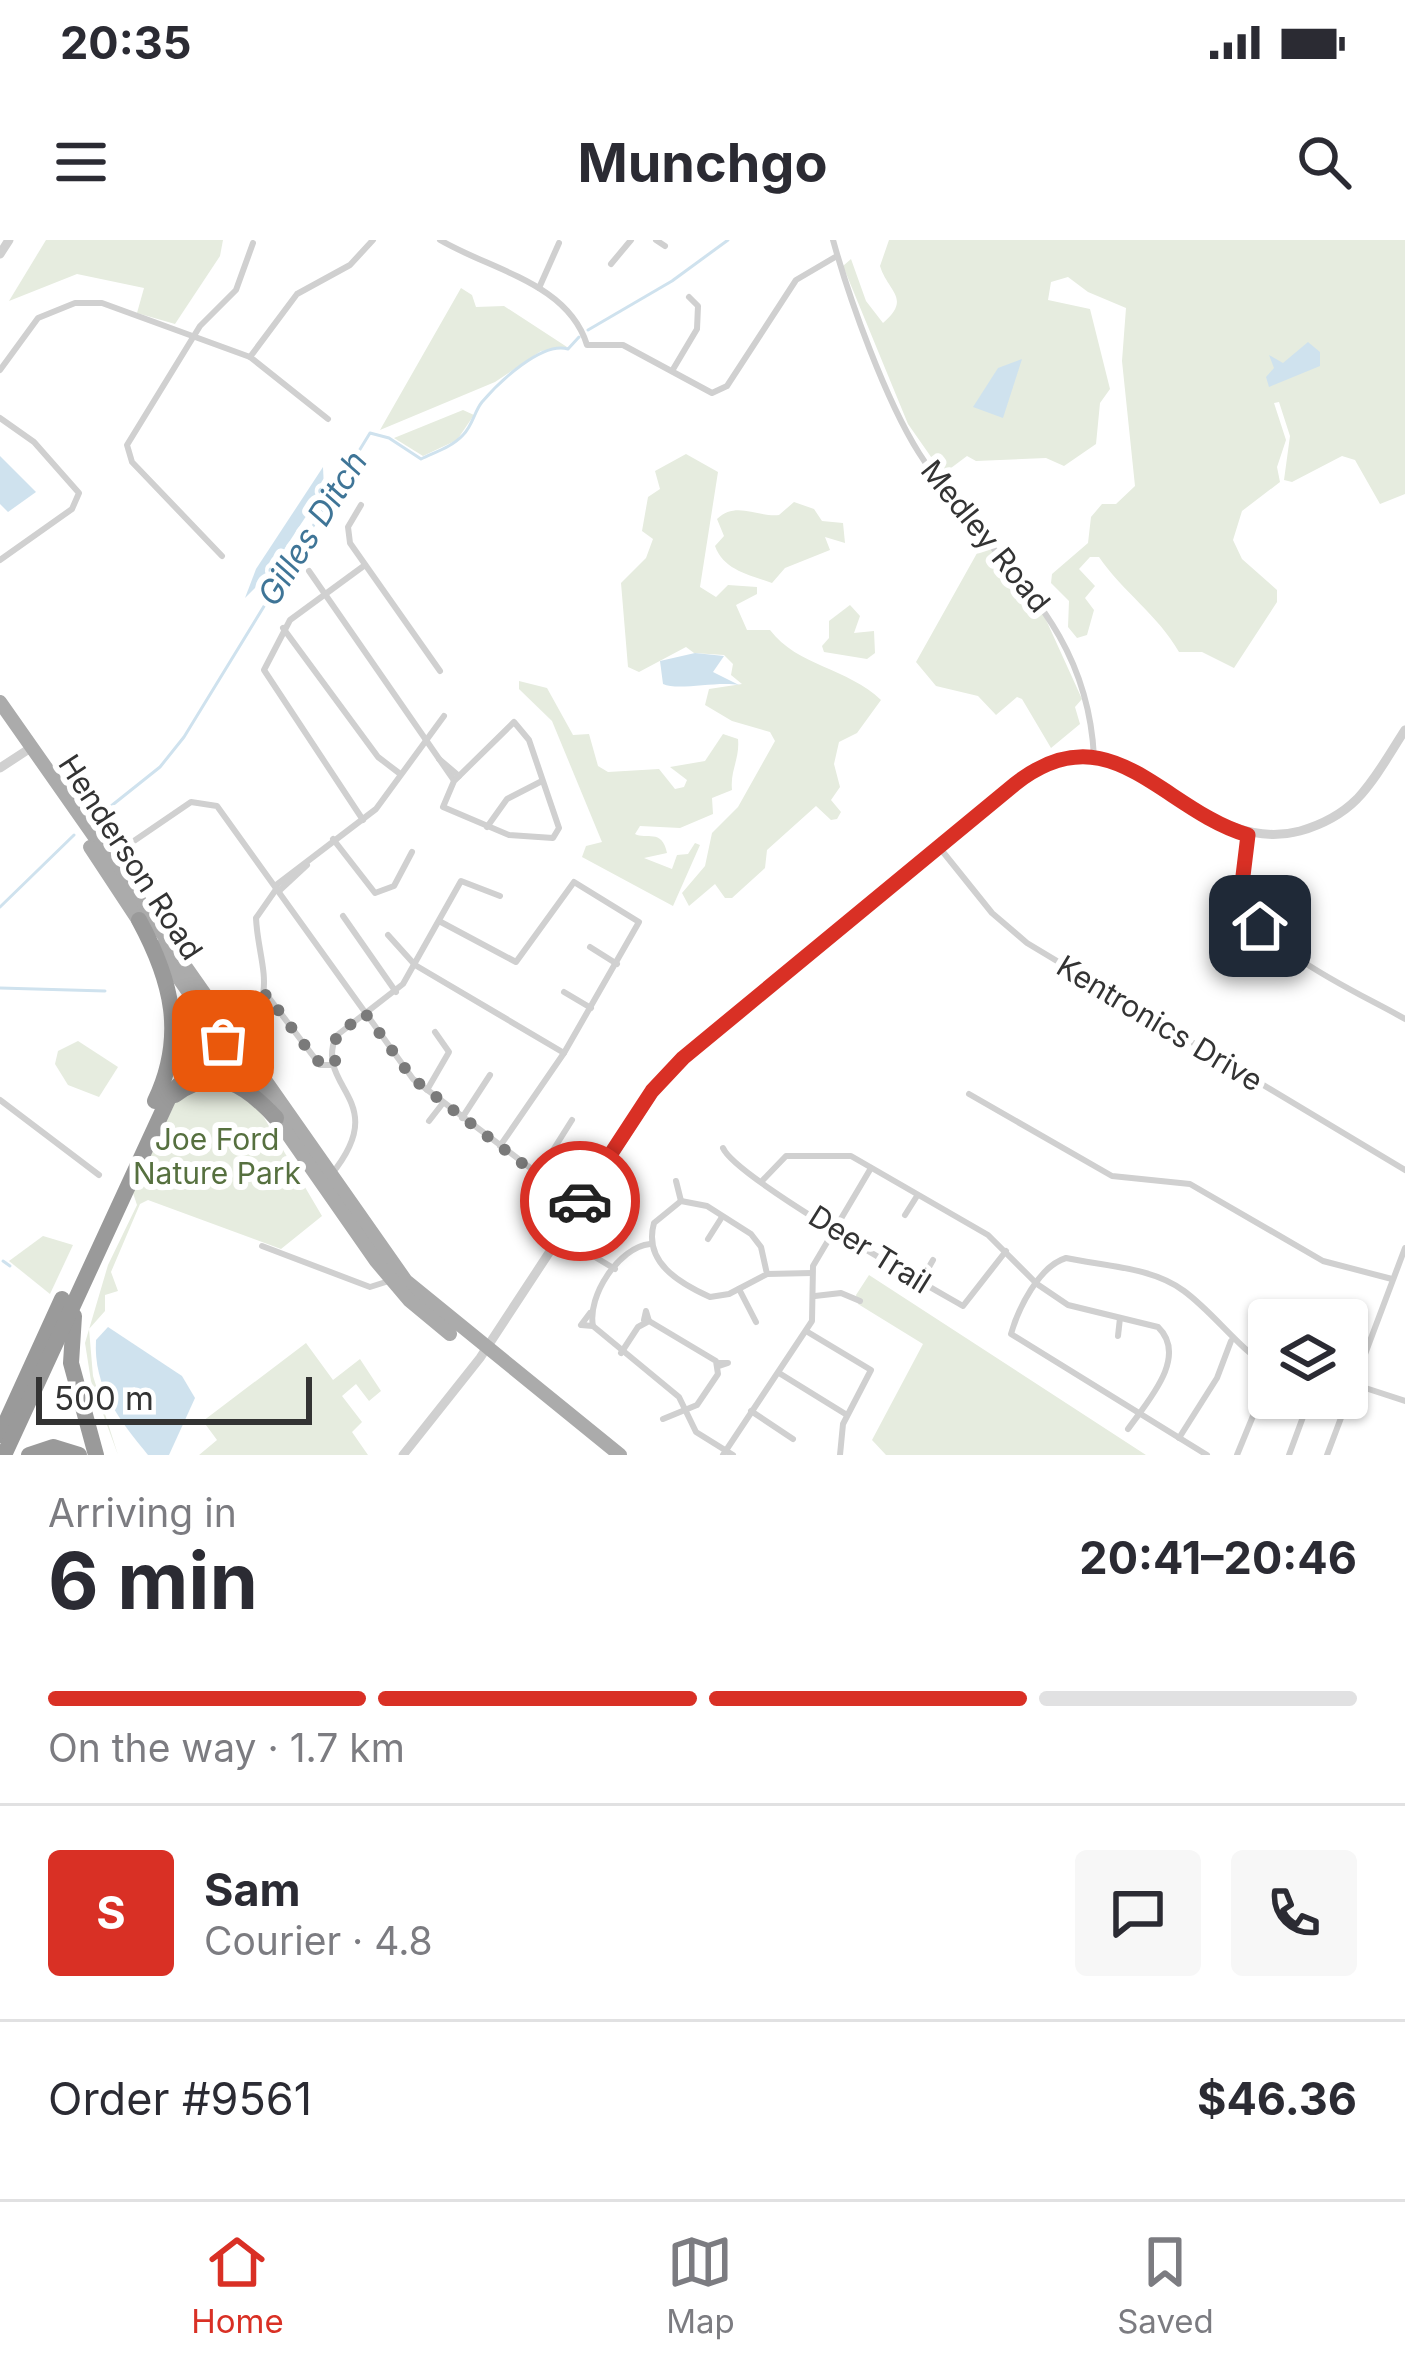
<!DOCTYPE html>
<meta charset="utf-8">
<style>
:root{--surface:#fff;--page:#f7f7f7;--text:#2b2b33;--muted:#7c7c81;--line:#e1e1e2;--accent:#d93025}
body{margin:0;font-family:Inter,sans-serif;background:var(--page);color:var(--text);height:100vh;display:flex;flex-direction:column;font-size:45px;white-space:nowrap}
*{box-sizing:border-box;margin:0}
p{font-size:39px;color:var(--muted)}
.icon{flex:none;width:66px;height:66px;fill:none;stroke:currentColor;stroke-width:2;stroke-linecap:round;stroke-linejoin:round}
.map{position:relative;height:1215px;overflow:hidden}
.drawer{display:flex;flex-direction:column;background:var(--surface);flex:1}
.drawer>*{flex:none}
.buttons{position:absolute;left:1248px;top:1059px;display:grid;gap:24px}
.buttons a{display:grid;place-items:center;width:120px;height:120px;border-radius:12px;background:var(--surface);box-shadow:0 3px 9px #0004;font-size:60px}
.scale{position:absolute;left:36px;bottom:30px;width:276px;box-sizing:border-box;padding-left:12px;border:6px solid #333;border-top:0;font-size:33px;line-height:42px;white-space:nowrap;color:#333;-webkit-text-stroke:9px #fff;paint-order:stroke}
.pin{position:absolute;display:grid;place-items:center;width:102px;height:102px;color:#fff;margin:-51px;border-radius:24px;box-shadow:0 6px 18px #0006}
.courier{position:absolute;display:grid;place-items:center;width:120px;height:120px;margin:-60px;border:9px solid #d93025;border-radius:50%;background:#fff;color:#222;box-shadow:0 3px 15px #0007}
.headline em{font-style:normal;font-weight:700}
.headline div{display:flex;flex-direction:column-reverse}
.headline{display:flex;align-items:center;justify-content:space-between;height:204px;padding:0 48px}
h1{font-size:78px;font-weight:700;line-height:90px}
.bar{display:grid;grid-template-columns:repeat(4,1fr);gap:18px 12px;align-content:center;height:144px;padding:0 48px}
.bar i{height:15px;border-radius:9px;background:var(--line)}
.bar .selected{background:var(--accent)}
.bar p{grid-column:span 4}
.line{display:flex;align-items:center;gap:30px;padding:0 48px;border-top:3px solid var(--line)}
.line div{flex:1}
.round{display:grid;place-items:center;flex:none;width:126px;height:126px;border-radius:12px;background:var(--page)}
.status{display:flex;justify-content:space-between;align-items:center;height:84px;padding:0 60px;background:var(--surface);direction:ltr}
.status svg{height:33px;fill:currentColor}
header{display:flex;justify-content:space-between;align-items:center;height:156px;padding:0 48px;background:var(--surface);font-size:54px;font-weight:700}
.tab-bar{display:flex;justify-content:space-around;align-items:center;height:168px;border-top:3px solid var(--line);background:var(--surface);font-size:33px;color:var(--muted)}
.tab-bar a{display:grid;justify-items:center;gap:6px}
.tab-bar .selected{color:var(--accent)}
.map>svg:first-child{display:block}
.green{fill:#e6ecdf}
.water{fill:#cfe2ee}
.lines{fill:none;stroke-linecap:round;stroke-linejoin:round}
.stream{stroke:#cfe2ee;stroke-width:3}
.minor{stroke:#d0d0d0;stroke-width:6}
.tertiary{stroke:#d0d0d0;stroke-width:9}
.primary{stroke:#ababab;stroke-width:14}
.motorway{stroke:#9a9a9a;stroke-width:16}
.done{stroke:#7a7a7a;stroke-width:12;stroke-dasharray:0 21.6}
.route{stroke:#d93025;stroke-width:15}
.labels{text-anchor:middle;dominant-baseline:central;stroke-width:12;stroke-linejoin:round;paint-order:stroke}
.street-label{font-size:30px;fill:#333;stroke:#fff}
.park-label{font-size:30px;fill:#56703f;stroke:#fff}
.water-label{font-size:33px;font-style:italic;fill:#3f7597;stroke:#fff}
</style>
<div class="status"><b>20:35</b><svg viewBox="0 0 49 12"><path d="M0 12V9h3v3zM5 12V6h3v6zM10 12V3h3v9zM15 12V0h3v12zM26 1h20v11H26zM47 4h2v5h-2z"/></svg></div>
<header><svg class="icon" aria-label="menu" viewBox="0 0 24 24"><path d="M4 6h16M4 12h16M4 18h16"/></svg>Munchgo<svg class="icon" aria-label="search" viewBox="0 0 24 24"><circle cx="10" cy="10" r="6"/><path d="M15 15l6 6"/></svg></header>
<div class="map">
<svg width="1405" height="1215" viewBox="0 0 1405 1215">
<rect width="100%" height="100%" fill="#fff"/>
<!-- green -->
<g class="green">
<polygon points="46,0 223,0 220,16 175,84 137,73 144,48 77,34 9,61"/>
<path d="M 889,0 L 1405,0 L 1405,254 L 1380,264 L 1355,220 L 1342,216 L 1292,242 L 1284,240 L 1290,196 L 1279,162 L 1274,163 L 1286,200 L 1277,227 L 1280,242 L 1242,271 L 1233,300 L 1242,319 L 1277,350 L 1277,362 L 1234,428 L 1202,412 L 1179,412 C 1158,375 1122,351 1099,317 L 1090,317 L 1079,329 L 1095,346 L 1085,358 L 1094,370 L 1087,395 L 1077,398 L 1068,387 L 1069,361 L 1051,343 L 1052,334 L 1088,303 L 1091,277 L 1102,264 L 1116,264 L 1135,246 L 1122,121 L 1126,68 L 1088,52 L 1068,37 L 1051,42 L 1048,60 L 1090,69 L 1110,149 L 1100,163 L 1096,204 L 1064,226 L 1046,218 L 976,221 L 967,216 L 943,234 L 908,184 L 843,26 L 851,19 L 866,61 L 883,83 C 912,58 888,52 880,26 Z"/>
<polygon points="461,48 472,55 476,67 504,66 567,107 541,111 495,142 380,190"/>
<polygon points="463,170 474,175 457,200 423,216 394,198"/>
<path d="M 686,214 L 718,232 L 700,347 L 716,357 L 728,345 L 757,347 L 757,354 L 736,365 L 747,390 L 770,390 C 797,426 848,428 881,460 L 857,493 L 839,502 L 834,524 L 840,547 L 831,560 L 841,572 L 837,579 L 831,580 L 816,566 L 767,610 L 765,628 L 732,658 L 725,658 L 715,644 L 689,666 L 682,653 L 705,626 L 712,593 L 738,567 L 775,501 L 770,492 L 732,481 L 705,465 L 709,449 L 742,444 L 731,435 L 733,424 L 724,415 L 694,413 L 686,407 L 639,432 L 628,427 L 621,343 L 646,318 L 653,299 L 642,291 L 648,257 L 660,249 L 655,231 Z"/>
<path d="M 794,262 L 814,269 L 822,281 L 843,283 L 845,303 L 825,297 L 830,310 L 785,328 L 772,343 C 751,335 724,331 715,306 L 724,296 L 717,279 C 736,261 756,277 779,275 Z"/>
<polygon points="981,306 992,310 1037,360 1082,459 1075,467 1080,484 1051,508 1022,459 1017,457 996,475 978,456 936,446 916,422"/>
<polygon points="850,365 860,376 854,393 874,391 875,413 867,419 824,412 822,406 829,398 829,381"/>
<path d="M 519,441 L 547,448 L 573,495 L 589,494 L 598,526 L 608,532 L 659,529 L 675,549 L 684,547 L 687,540 L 670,527 L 705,521 L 723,494 L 738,499 C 740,519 730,530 732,550 L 712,558 L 713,574 L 680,588 L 640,586 L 635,594 C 646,600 662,588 667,613 L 644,618 L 672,629 L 677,615 L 688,614 L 695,603 L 700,605 L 673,666 L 582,617 L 586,606 L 602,602 L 552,481 L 519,449 Z"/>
<polygon points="78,801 118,827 99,857 68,845 55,824 58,811"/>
<polygon points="224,845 256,864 322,976 281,1009 148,960 140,964 111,1032 118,1051 105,1055 105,1071 89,1089 93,1136 118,1215 91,1141 85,1103 108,1025 137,965 133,953 175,863 185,852"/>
<polygon points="43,996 73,1005 50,1054 9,1021"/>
<polygon points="869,1035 1146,1215 886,1215 872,1200 923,1104 858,1064 856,1055"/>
<polygon points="306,1103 333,1140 360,1119 381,1151 369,1161 356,1144 342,1156 362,1182 352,1192 368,1215 199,1215 217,1200 203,1181"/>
</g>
<!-- water -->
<g class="water">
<polygon points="1308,102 1320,112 1320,126 1269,147 1266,137 1274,128 1269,115 1283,123"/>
<polygon points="1022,119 1003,178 973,167 998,128"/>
<polygon points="0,216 36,252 8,272 0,264"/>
<polygon points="323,227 324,249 266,337 245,358 256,329"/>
<path d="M 695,413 L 724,416 L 713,432 L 739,445 C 716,441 678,451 663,444 L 660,421 Z"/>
<path d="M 108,1087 L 182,1136 L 195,1158 L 169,1215 L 148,1215 C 120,1181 93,1147 96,1100 Z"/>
</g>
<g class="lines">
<!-- stream -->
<g class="stream">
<polyline points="588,90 672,41 728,0"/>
<path d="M 91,582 L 160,527 L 184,497 L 370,193 L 389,198 L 421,219 C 435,212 452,207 463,195 C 473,185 474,172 482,162 C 499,142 542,101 568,109 L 579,97"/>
<polyline points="0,667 74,595"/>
<polyline points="0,748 105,751"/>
<polyline points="3,1021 10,1026"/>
</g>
<!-- minor -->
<g class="minor">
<path d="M 440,0 C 491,30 568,43 587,105 L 623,105 L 712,153 L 727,146 L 796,40 L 837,16"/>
<polyline points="656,0 665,6"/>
<path d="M 833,0 C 850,61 885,159 919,213 C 988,321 1087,375 1094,517"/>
<polyline points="611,24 631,0"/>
<polyline points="539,48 559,3"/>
<polyline points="250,117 297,54 350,25 373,0"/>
<polyline points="0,130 38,78 75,63 102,63 250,117 328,179"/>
<polyline points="672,131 697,89 698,66 689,57"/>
<polyline points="0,178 34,202 79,253 72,269 0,320"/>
<polyline points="361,265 348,287 350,303 440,431"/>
<polyline points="222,316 132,222 127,205 200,86 236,50 253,3"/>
<polyline points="309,331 453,539"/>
<polyline points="283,388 378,517 399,533"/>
<polygon points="514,482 529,500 559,588 553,598 509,595 443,567 454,541"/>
<polyline points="439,519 459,536"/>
<polyline points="363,580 264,430 290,380 365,325"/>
<polyline points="487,587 507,559 542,541"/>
<path d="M 1248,595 C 1244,617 1239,639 1246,661 C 1263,712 1360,753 1405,779"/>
<polyline points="333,599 375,653 394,646 412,612"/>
<polyline points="939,607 992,673 1027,703 1405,930"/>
<polyline points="109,618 191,562 217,566 413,839 578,964"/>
<polyline points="275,646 376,569 444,476"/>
<polyline points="279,651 307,625"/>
<polyline points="343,676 396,752"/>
<polyline points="439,681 516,722 574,642 639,682 564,813 500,906"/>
<polyline points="388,695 415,725 564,813"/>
<polyline points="590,707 617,724"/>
<polyline points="564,752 591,768"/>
<polyline points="266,754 320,825 334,825"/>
<polyline points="228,789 261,764"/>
<path d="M 236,792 C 282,760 258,724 256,678 L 277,648"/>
<polyline points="427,850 449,812 435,792"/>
<polyline points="969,854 1112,936 1190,944 1323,1021 1392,1039"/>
<polyline points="0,860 99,935"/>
<polyline points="462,878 490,835"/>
<polyline points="429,881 443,863"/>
<path d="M 723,908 C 736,938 923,1043 963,1066 L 1006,1011"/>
<polyline points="538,934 572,880"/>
<path d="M 331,935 C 393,859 314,849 336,796 L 403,744 L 461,641 L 500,656"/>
<polyline points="544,936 581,960"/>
<polyline points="676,941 681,961"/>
<path d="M 762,941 L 786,916 L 851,916 L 988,995 L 1037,1044 L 1068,1065 L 1158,1087 C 1189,1117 1147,1162 1128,1189"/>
<polyline points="905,975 917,956"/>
<polyline points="708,999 722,977"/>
<polyline points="262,1006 370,1047 392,1040"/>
<polyline points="595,1017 615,1029"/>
<path d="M 767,1034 L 761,1007 L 751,994 L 707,966 L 681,961 L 654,983 C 643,1022 679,1043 710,1057 L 729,1054 L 767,1034 L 812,1033"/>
<polyline points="921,1041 933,1020"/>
<polyline points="739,1049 756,1082"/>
<polyline points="815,1056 841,1053 860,1061"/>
<polyline points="590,1073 581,1085 593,1086 679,1157 696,1192 733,1215"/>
<polyline points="644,1080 646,1071 649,1081"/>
<path d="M 593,1086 C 587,1056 619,1007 650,1004"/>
<polyline points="806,1091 871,1130 843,1184 840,1215"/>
<polyline points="1118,1096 1120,1078"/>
<polyline points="621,1113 638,1087 649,1081 716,1121 718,1134 697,1165 663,1179"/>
<polyline points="718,1123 728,1123 719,1126"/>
<polyline points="779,1133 847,1175"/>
<polyline points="1347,1142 1405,1161"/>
<polyline points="751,1171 793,1199"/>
<polyline points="1179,1198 1217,1138 1231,1101"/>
<polyline points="723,1215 812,1081 813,1026 871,928"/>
<path d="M 1207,1215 L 1011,1094 C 1018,1069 1039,1026 1066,1018 C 1104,1026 1152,1027 1184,1051 C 1215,1074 1236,1106 1269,1127"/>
<polyline points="1237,1215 1269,1137"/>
<polyline points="1289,1215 1310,1158"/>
<polyline points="1327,1215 1405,1008"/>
</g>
<!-- tertiary -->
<g class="tertiary">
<polyline points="0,14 9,0"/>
<polyline points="0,528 32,507"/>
<path d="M 403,1215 L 480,1118 L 665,836 L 1026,535 C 1130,468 1194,619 1300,591 C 1321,585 1342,574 1357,559 C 1376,539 1390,513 1405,490"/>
</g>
<!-- primary -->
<g class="primary">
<polyline points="0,462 406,1041 620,1215"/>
<polyline points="90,607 144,689"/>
<polyline points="157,707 376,1021 409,1060 450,1094"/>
</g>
<!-- motorway -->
<g class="motorway">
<path d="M 139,680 C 172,741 186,796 155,861"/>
<path d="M 175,855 C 215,824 246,845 276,878"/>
<polyline points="74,1076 71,1123 96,1215"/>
<polyline points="0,1195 62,1059"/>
<polyline points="4,1215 171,853 223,801"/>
<polyline points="29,1215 53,1207 79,1215"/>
</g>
</g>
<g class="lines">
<!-- done -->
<polyline class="done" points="223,801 257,776 266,754 316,820 328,826 335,824 336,796 365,773 412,838 545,941 580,961"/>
<!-- route -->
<path class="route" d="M 580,961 L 652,851 L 683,818 L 1015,544 C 1110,469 1162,570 1248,595 L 1242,644 L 1260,686"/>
</g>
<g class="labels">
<!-- street labels -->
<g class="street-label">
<text transform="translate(986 296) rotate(51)">Medley Road</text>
<text transform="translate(131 617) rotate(57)">Henderson Road</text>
<text transform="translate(1160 783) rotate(31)">Kentronics Drive</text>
<text transform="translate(870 1009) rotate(32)">Deer Trail</text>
</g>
<!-- park labels -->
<g class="park-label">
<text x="217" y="899">Joe Ford<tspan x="217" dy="34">Nature Park</tspan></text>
</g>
<!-- water labels -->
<g class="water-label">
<text transform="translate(312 288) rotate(-58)">Gilles Ditch</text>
</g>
</g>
</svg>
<div class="buttons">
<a><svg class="icon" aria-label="layers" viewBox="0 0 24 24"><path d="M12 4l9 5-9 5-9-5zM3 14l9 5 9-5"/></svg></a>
</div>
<div class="scale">500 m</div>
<div class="pin" style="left:223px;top:801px;background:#ea580c"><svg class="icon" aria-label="bag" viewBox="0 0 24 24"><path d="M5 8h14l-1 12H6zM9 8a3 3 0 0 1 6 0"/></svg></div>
<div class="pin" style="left:1260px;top:686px;background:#1f2937"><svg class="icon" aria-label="home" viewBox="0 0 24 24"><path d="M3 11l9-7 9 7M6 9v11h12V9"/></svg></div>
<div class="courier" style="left:580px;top:961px"><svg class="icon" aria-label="car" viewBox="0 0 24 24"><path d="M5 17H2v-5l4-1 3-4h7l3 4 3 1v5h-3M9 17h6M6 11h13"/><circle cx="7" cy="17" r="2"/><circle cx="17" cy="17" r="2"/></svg></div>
</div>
<section class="drawer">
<div class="headline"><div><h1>6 min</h1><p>Arriving in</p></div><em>20:41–20:46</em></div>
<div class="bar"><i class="selected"></i><i class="selected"></i><i class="selected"></i><i></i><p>On the way · 1.7 km</p></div>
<div class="line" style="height:216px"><b class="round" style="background:var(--accent);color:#fff">S</b><div><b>Sam</b><p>Courier · 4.8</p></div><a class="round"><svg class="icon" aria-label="chat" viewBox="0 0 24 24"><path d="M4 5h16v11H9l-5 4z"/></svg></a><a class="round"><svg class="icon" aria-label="phone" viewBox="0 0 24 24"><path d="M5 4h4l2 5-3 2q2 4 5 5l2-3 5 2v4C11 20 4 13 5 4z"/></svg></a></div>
<div class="line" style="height:156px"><div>Order #9561</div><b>$46.36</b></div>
</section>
<nav class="tab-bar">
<a class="selected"><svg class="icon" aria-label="home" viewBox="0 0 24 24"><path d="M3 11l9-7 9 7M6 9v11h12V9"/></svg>Home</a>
<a><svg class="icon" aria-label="map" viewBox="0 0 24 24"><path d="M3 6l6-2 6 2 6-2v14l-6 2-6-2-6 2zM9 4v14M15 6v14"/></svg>Map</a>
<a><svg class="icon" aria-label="saved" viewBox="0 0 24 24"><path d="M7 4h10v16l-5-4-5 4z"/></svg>Saved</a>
</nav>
